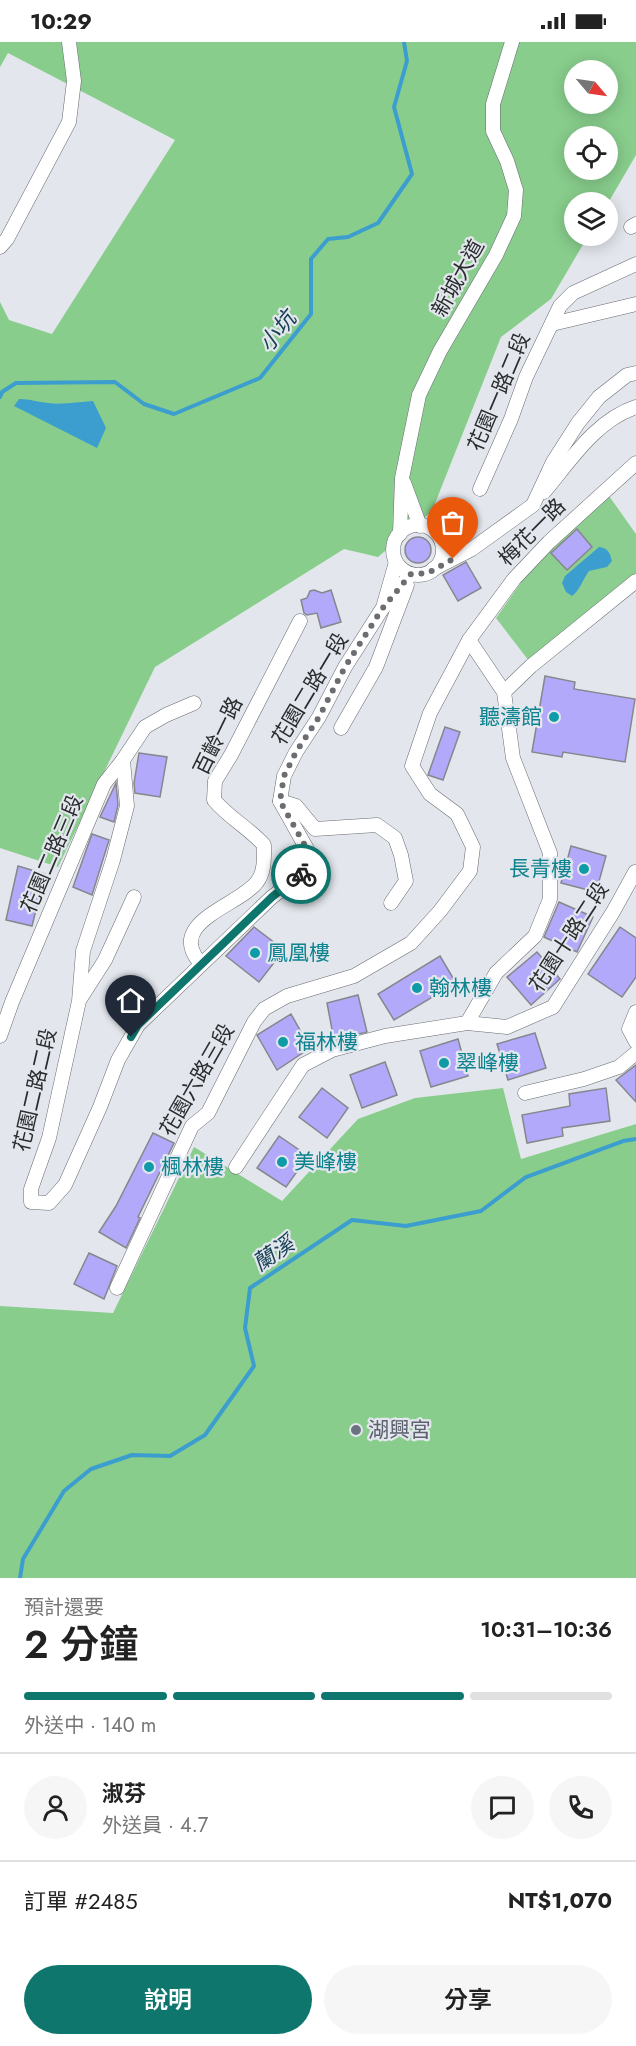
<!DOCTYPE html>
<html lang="zh-TW">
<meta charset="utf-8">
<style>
:root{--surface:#fff;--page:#f6f6f6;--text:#222;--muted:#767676;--line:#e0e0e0;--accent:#0f766e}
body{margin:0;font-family:Jost,"Noto Sans TC",sans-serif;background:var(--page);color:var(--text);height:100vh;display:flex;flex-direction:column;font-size:22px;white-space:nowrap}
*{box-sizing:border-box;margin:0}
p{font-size:20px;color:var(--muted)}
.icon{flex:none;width:33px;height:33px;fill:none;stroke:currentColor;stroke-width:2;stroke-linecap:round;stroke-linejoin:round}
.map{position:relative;height:1536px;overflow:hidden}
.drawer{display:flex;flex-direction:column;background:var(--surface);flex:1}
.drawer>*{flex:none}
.needle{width:39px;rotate:119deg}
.fabs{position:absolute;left:564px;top:18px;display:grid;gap:12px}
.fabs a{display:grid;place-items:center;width:54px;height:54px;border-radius:50%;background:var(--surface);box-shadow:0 3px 15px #0003;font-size:30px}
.pin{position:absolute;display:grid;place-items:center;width:51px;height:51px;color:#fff;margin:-62px -26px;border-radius:50% 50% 50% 0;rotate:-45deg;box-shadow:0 0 6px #0007}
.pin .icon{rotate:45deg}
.courier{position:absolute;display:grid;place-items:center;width:60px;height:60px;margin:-30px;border:4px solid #0f766e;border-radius:50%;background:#fff;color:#222;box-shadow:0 2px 8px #0007}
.headline em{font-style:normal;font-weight:600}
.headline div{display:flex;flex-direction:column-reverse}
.headline{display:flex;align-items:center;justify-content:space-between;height:102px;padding:0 24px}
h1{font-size:39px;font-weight:600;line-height:45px}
.bar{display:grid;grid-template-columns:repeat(4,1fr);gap:9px 6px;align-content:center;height:72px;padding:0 24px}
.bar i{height:8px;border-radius:4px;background:var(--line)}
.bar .on{background:var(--accent)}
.bar p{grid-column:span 4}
.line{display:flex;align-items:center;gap:15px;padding:0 24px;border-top:2px solid var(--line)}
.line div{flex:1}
.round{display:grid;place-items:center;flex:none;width:63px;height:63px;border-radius:32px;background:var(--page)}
.primary-button{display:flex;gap:12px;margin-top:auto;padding:12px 24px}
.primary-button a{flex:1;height:69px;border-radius:36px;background:var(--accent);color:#fff;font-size:24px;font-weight:600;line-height:69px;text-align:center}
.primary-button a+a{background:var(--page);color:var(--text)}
.status{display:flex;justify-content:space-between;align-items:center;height:42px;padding:0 30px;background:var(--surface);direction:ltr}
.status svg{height:16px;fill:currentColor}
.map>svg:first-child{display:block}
.green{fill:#8bce8f}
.forest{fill:#88cd8c;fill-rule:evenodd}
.water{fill:#3c9ecf}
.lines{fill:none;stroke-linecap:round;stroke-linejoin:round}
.stream{stroke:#3c9ecf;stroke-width:4}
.building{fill:#b3a9fb;stroke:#87868d;stroke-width:1.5}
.minor-casing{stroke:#676b71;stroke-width:15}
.minor{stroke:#fff;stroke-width:14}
.done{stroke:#6b6d71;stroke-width:6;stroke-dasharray:0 10.8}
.route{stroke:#0f766e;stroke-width:8}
.culture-dot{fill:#0f9aa8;stroke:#e3e7ed;stroke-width:2}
.worship-dot{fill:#6b7280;stroke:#e3e7ed;stroke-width:2}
.labels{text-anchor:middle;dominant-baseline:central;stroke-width:4.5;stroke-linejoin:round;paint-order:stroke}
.street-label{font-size:21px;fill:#2a2c2e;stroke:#e3e7ed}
.culture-label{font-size:21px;fill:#0d838f;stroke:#e3e7ed;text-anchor:start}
.worship-label{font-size:21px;fill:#5b616d;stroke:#e3e7ed;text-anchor:start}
.water-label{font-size:22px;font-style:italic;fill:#194156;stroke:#e3e7ed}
</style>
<div class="status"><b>10:29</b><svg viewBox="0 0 49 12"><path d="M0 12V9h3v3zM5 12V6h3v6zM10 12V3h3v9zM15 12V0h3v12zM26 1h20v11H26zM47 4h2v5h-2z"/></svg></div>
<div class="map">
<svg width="636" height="1536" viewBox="0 0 636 1536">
<rect width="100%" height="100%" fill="#e3e7ed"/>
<!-- green -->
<polygon class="green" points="609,454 636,492 636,531 529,619 496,576 532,525"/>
<!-- forest -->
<g class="forest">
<path d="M 0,0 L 636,0 L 636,113 L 608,161 L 574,160 L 574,194 L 588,194 L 551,257 L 501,295 L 432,469 L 378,515 L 344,507 L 155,625 L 58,825 L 0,806 L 0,260 L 9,278 L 52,292 L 175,98 L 8,11 L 0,25 ZM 574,28 L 608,28 L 608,62 L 574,62 ZM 574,94 L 608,94 L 608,128 L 574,128 Z"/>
<polygon points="503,1046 521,1117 636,1082 636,1536 0,1536 0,1264 113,1271 194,1105 282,1159 358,1077 415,1056"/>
</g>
<!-- water -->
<g class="water">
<path d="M 19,357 C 31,357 37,360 48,361 C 63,363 78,360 93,359 L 106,386 L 97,406 L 14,364 Z"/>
<path d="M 599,505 C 608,506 610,511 612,519 L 607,525 L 589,529 C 583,537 580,548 572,554 L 566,550 L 562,541 L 565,534 Z"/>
</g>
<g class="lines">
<!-- stream -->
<g class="stream">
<polyline points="0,355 2,350 16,341 115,340 144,362 174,372 260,336 311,272 311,217 328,197 348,195 378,181 412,132 394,65 407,19 404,0"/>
<polyline points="20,1536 23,1517 64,1449 91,1427 132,1413 170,1414 205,1393 254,1324 245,1286 250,1246 352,1178 406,1184 481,1169 526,1135 623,1099 636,1097"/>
</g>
</g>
<!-- building -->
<g class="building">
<polygon points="577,487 592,505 567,528 551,511"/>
<circle cx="418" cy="508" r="13"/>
<polygon points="466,520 481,546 458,559 443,533"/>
<polygon points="314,548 322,551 331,548 341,580 321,586 317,571 307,573 304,571 301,558 307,556 310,549"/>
<polygon points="545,634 575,640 574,647 635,657 625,720 563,710 562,715 532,710"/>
<polygon points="445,685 460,690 443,738 428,733"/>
<polygon points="139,711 167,715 160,755 135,751 134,741"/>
<polygon points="116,741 118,763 114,780 100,775"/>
<polygon points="92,792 109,798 92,853 73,845"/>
<polygon points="571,804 606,814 596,850 561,841"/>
<polygon points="18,824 45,832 32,884 6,878"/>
<polygon points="559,860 593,875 577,910 544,895"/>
<polygon points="254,885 284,908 259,940 226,914"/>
<polygon points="620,885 636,896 636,935 622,955 588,932"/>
<polygon points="537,910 560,937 531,963 507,935"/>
<polygon points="440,914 456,941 394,978 378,952"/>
<polygon points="358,953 367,990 334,998 327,961"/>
<polygon points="291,972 310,1006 277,1028 257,993"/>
<polygon points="535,991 546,1026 508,1038 497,1002"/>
<polygon points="458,997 468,1034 431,1045 420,1009"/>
<polygon points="385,1020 397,1053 362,1066 350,1033"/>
<polygon points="636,1023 636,1060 616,1038"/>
<polygon points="322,1046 348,1066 327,1096 299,1075"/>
<polygon points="606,1046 610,1079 562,1086 563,1094 527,1101 522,1073 570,1064 569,1052"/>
<polygon points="153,1091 174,1101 138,1175 140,1176 126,1206 99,1190 116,1164"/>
<polygon points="279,1094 308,1114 286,1145 257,1126"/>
<polygon points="89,1211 117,1224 104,1257 74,1242"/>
</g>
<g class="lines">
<defs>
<g id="minor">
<polyline points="631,185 636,182"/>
<polyline points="0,205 7,197 69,80 74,39 69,0"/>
<polyline points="552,282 636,262"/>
<polyline points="404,441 420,484"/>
<polyline points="480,447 511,377 526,335 560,264 573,251 636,222"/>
<path d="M 544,450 C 570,419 596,378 636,365"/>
<circle cx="418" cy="508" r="25"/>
<polyline points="400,492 402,436 419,353 440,309 496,213 514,174 516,148 507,119 493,89 493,62 512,0"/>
<polyline points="433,527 472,507 533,463 553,420 578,381 599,355 627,333 636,331"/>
<polyline points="384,562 396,520"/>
<polyline points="504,650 531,624 636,539"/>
<polyline points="341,686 376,625 407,543"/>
<polyline points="123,718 127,764 113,818 83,909 79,959 49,1096 31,1147 31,1160 49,1161 65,1143 100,1065 118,1018 138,983 272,855 301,833 308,809 280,759 284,734 296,710 319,675 345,625 382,567 411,532"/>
<polyline points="280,759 296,764 315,787 377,783 395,796 401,813 406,839 391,861"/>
<path d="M 201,922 C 164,880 239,864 257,840 C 265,830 264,815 264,803 C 249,786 229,776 214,758 L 215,739 L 231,713 L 300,579"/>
<polyline points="80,957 105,918 134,855"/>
<polyline points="636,970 629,987 636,1000"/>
<polyline points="467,981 496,931 535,894 550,857 550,811 513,716 504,650 469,598"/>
<polyline points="0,994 12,960 104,742 123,718 145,685 166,673 194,661"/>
<polyline points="525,1051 584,1037 619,1025 636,1011"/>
<polyline points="236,1125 303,1023 332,1008 385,994 467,981 507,985 553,965 613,870 635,830"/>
<polyline points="117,1246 192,1084 208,1071 254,980 264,967 287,954 354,934 411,901 440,869 470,829 473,805 457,772 430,752 412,724 430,671 469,598 514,537 549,500 636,421"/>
</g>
</defs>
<!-- minor casing -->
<use href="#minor" class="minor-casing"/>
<!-- minor -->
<use href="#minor" class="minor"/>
</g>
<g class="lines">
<!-- done -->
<polyline class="done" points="301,832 308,809 280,759 284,734 296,710 319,675 345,625 382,567 411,532 428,531 453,517"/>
<!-- route -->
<polyline class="route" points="131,995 138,983 272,855 301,832"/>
</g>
<!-- markers -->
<g class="culture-dot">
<circle cx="554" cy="675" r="6"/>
<circle cx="584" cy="827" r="6"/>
<circle cx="255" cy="911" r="6"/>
<circle cx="417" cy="946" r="6"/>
<circle cx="283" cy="1000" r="6"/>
<circle cx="444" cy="1021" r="6"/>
<circle cx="282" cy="1120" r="6"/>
<circle cx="149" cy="1125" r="6"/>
</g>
<circle class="worship-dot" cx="356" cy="1388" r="6"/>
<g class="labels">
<!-- street labels -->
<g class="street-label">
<text transform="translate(458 236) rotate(-61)">新城大道</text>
<text transform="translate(499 350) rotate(-67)">花園一路二段</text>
<text transform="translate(532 490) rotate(-45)">梅花一路</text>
<text transform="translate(310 647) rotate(-59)">花園二路一段</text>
<text transform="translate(218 694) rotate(-64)">百齡一路</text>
<text transform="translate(52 812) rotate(-67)">花園二路三段</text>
<text transform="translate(569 895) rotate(-57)">花園十路二段</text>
<text transform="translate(197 1038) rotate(-60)">花園六路三段</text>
<text transform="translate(35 1048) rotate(-77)">花園二路二段</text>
</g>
<!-- culture labels -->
<g class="culture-label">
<text x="542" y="675" text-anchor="end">聽濤館</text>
<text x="572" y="827" text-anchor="end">長青樓</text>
<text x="267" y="911">鳳凰樓</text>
<text x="429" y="946">翰林樓</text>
<text x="295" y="1000">福林樓</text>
<text x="456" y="1021">翠峰樓</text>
<text x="294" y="1120">美峰樓</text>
<text x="161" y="1125">楓林樓</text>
</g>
<!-- worship labels -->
<g class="worship-label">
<text x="368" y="1388">湖興宮</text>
</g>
<!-- water labels -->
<g class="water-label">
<text transform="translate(277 289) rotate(-51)">小坑</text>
<text transform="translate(273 1211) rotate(-34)">蘭溪</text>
</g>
</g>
</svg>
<div class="fabs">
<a><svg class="needle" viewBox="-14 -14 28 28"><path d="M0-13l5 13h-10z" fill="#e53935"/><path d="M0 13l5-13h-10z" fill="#767676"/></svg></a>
<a><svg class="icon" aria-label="locate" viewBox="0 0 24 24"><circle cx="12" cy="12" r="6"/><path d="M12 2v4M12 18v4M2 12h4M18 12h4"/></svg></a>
<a><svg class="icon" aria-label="layers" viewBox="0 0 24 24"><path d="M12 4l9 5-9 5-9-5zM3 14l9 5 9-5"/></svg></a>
</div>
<div class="pin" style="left:453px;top:517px;background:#ea580c"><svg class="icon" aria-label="bag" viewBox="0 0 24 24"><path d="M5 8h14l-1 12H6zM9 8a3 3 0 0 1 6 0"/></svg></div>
<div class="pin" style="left:131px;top:995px;background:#1f2937"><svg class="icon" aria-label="home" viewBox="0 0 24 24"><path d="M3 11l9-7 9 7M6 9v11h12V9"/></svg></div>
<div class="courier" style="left:301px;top:832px"><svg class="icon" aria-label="bike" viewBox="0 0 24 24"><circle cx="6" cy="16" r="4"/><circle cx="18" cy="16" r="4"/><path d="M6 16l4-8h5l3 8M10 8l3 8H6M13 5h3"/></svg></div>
</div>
<section class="drawer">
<div class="headline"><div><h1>2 分鐘</h1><p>預計還要</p></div><em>10:31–10:36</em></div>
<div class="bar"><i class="on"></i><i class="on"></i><i class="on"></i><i></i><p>外送中 · 140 m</p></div>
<div class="line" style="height:108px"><a class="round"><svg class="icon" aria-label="person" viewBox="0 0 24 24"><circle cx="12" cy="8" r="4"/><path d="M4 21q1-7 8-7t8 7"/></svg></a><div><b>淑芬</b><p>外送員 · 4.7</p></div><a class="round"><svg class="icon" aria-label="chat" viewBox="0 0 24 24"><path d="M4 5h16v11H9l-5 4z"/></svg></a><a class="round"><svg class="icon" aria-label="phone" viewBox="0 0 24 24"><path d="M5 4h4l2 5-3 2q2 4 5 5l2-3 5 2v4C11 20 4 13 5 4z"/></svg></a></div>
<div class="line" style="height:78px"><div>訂單 #2485</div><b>NT$1,070</b></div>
<div class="primary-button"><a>說明</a><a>分享</a></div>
</section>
